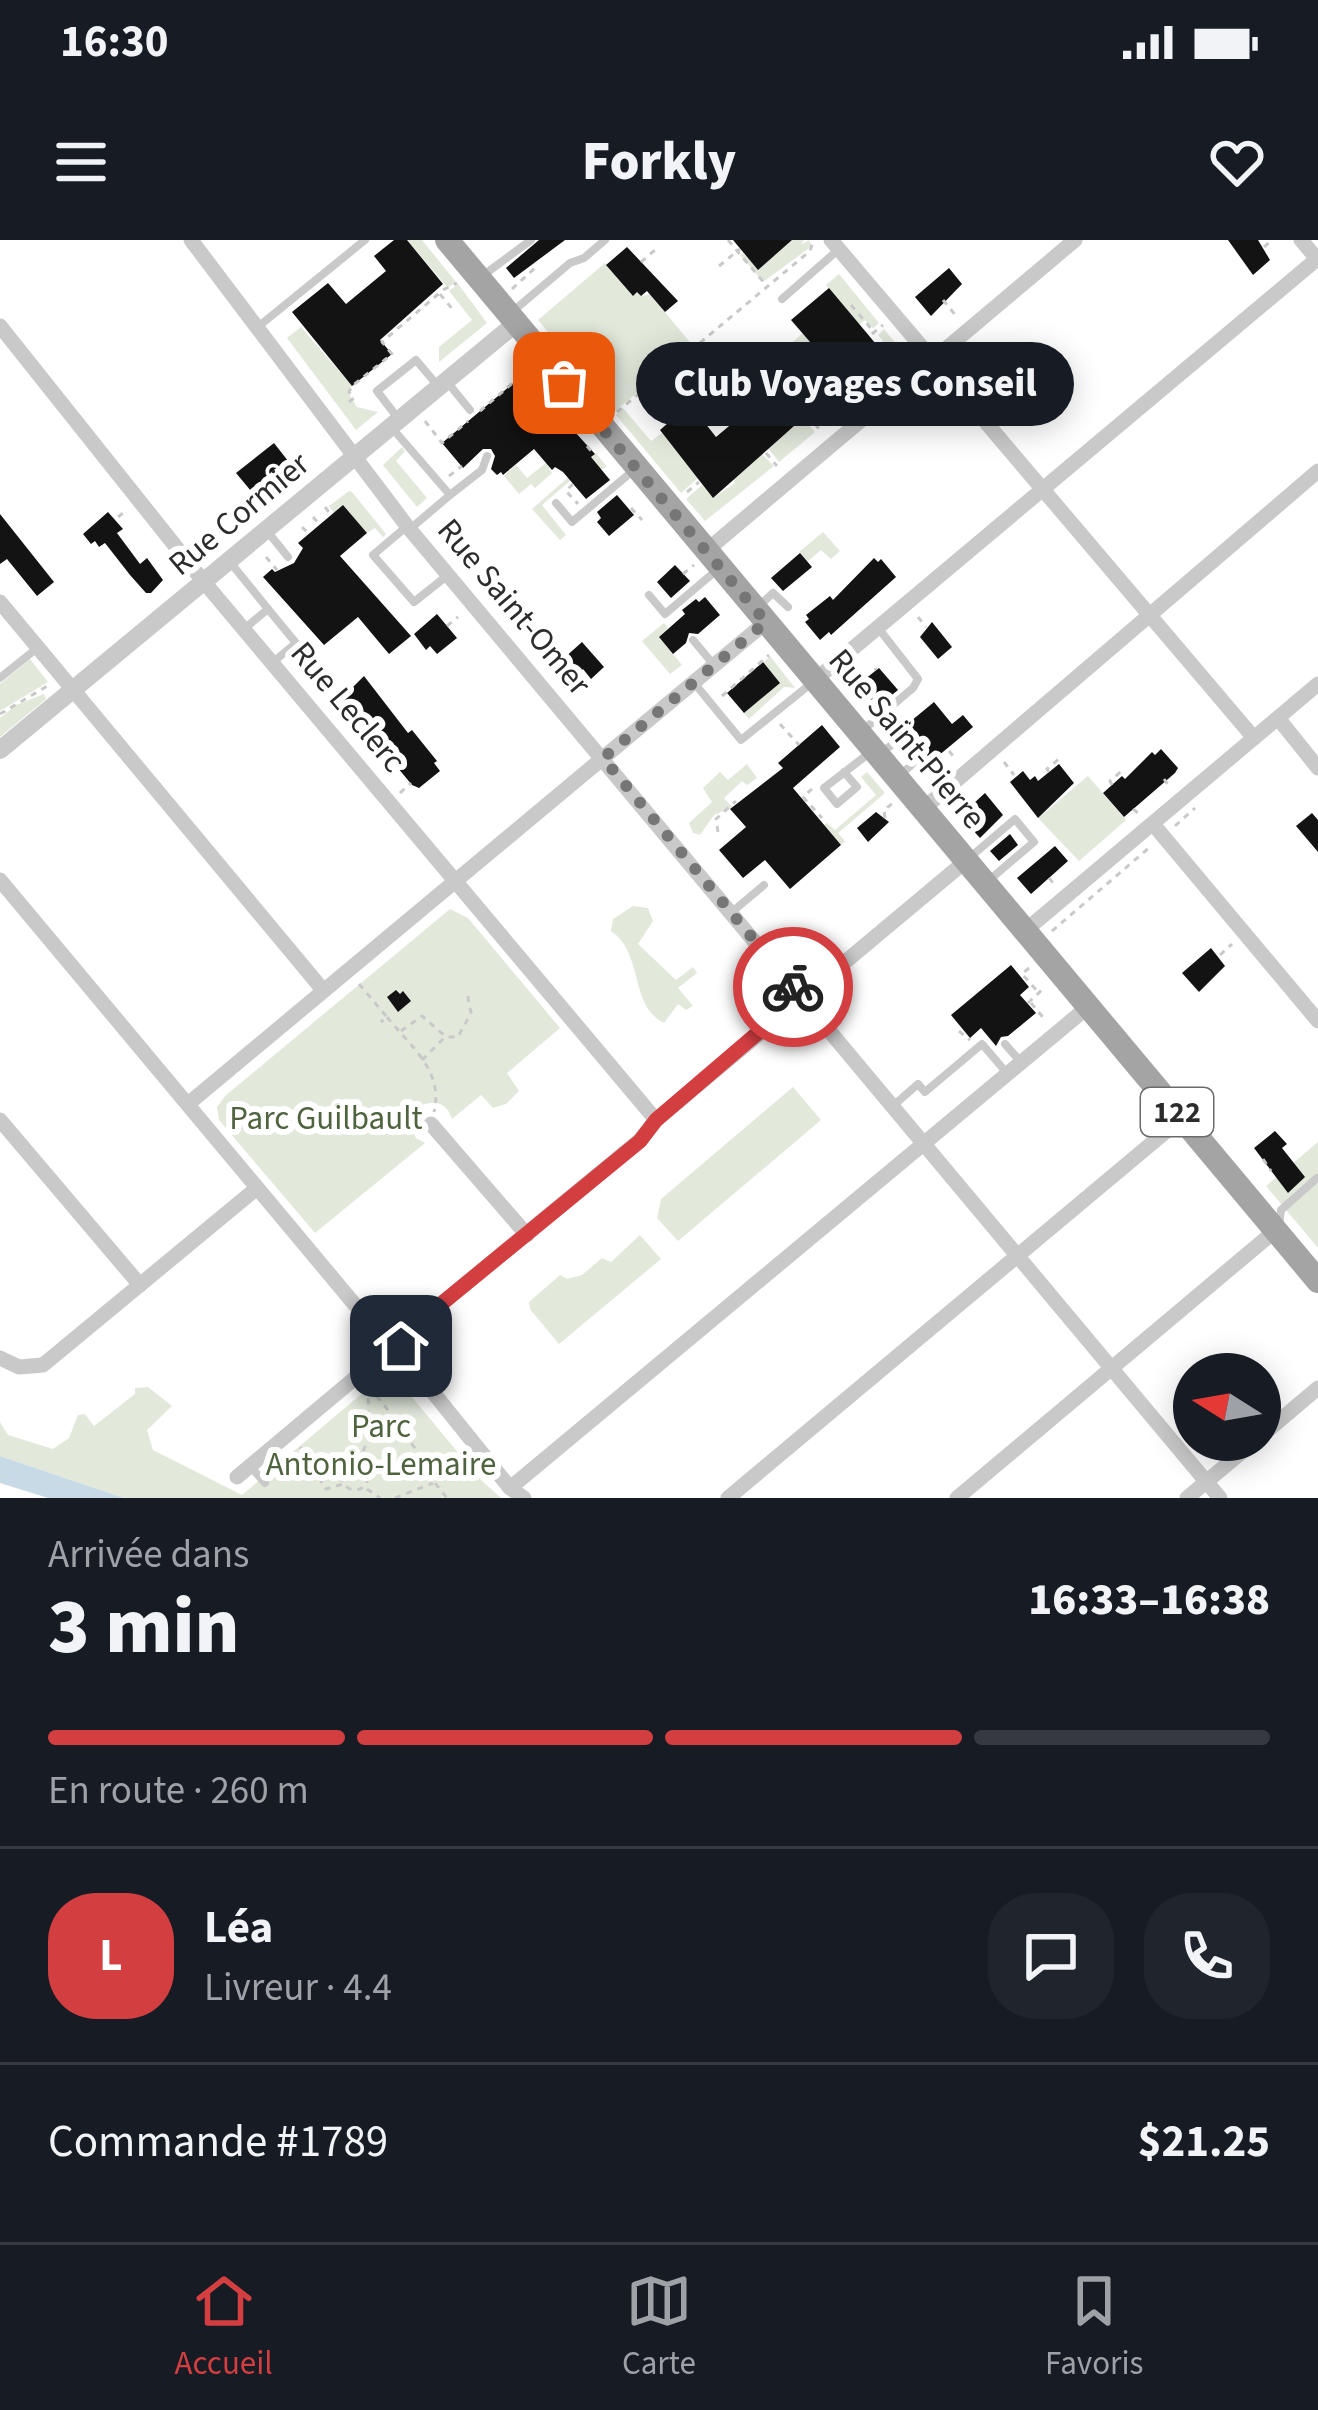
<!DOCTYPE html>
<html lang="fr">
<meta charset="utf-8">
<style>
:root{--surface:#171b24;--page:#20242c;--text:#f1f3f6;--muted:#9ea1a6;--line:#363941;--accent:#d33e41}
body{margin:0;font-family:"Source Sans 3",sans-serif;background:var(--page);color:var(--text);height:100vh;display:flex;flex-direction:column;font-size:45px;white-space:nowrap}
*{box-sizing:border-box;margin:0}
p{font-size:39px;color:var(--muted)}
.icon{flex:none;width:66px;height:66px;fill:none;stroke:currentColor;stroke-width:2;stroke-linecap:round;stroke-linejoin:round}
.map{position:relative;height:1258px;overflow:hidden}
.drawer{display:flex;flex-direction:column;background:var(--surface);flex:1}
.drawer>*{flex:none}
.needle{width:78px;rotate:281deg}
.fabs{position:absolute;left:1173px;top:1113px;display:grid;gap:24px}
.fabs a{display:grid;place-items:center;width:108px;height:108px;border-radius:50%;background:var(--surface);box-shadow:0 6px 30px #0003;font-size:60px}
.pin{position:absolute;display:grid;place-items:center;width:102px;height:102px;color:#fff;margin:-51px;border-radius:24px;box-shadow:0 6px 18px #0006}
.courier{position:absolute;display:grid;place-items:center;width:120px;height:120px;margin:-60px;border:9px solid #d33e41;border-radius:50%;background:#fff;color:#222;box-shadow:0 3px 15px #0007}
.bubble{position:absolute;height:84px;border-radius:42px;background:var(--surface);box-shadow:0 6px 30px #0003;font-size:39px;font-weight:800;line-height:84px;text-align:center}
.head em{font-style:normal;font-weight:800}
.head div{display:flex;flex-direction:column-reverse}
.head{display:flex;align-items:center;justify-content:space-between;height:204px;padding:0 48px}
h1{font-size:78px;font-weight:800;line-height:90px}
.bar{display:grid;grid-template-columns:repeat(4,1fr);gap:18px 12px;align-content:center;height:144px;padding:0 48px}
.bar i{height:15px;border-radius:9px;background:var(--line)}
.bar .current{background:var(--accent)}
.bar p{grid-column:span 4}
.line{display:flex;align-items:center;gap:30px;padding:0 48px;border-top:3px solid var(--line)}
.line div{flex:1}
.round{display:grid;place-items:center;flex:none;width:126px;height:126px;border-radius:48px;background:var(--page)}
.status{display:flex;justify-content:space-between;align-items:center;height:84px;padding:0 60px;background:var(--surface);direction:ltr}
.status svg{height:33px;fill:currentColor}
header{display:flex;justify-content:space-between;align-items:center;height:156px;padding:0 48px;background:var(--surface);font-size:54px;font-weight:800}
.tab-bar{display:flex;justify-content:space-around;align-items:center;height:168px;border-top:3px solid var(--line);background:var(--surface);font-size:33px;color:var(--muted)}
.tab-bar a{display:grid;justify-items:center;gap:6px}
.tab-bar .current{color:var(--accent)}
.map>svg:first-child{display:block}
.green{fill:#e2e9db}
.water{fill:#c9dae7}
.building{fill:#131313}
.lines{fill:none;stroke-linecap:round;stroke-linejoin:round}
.path{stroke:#c9c9c9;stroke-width:3;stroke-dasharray:6 6;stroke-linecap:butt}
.service{stroke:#c9c9c9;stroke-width:8}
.minor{stroke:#c9c9c9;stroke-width:15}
.tertiary{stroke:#c9c9c9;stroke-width:18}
.primary{stroke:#a4a4a4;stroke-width:24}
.done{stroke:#767676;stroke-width:12;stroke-dasharray:0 21.6}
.route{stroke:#d33e41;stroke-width:15}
.labels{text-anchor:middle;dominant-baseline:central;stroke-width:12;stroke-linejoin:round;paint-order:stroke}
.shield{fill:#fff;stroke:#6b6b6b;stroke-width:3}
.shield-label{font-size:30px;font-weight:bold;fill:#2c2c2c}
.street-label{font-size:33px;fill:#2c2c2c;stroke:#fff}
.park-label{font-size:33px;fill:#4e633e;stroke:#fff}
</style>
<div class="status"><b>16:30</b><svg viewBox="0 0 49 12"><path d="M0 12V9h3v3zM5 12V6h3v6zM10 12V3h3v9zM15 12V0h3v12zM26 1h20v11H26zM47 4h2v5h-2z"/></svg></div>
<header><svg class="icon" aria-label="menu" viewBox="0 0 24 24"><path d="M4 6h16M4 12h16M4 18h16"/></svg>Forkly<svg class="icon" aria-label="heart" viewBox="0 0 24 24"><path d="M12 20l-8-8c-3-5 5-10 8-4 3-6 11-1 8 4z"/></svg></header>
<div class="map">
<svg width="1318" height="1258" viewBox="0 0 1318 1258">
<rect width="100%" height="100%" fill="#fff"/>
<!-- green -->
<g class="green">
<polygon points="407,0 422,0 456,42 448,48"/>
<polygon points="792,0 804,0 801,5 809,0 812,6 763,42 740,15 743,13 758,29"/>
<polygon points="605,23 632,55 637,52 641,56 650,54 693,106 614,172 538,80"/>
<polygon points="839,34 879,83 873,88 865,80 859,85 826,45"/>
<polygon points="458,44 487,83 439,122 439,107 472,80 449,51"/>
<polygon points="301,87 352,146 348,153 357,167 378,172 356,190 287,98"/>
<polygon points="884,89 906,116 822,186 803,164 821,151 786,108 803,93 849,147 885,116 877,106 883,101 878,95"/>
<polygon points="623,168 651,201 662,193 699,237 681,253 616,175"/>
<polygon points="803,178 815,192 779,222 768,208"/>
<polygon points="402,207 405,211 396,221 427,258 417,267 383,225"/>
<polygon points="596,213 607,227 570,241 542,265 566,295 560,300 532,269"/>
<polygon points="761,213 774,226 705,281 686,259 702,245 713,258 735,243 733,239"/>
<polygon points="546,223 552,233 535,248 531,244 519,254 504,236 516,225 527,238"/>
<polygon points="349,251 352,252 386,294 383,297 375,288 367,293 343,266 334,273 329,266"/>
<polygon points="823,292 840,311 831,319 821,310 807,322 799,312"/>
<polygon points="664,383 668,388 659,397 682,425 670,434 642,401"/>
<polygon points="770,416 795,448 784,447 749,479 744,473 779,443 763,423"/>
<polygon points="30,419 48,442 0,471 0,444"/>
<polygon points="44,454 46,459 0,497 0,478 16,465"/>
<polygon points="747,524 757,538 747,545 742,541 724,558 732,567 714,575 700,595 693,593 689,583 712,562 703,548 720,532 728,540"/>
<polygon points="867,532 885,553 838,593 845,601 841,605 824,585 827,583 835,590 876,555 861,537"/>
<polygon points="1088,536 1126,580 1079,621 1038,578"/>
<path d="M 633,666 L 648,668 L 653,681 L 638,704 L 676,740 L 693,727 L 697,733 L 678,748 L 693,766 L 686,770 L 678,764 L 664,783 C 629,766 644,713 611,691 L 613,679 Z"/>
<path d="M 450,669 L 468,678 L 560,788 L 507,833 L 519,851 L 506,864 L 493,868 L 481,855 L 452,879 C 447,861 431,859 417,868 L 410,886 L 416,898 L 425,903 L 315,993 L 219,880 L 217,867 L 225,856 Z"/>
<polygon points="793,847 821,880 678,1001 657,978 661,959"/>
<polygon points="1318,902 1318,1008 1266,946"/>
<polygon points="640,995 661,1019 559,1104 530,1069 529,1062 560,1035 567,1039 582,1035 602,1018 611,1022"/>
<polygon points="392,1133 480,1239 501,1258 124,1258 0,1216 0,1182 8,1195 53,1209 69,1198 78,1175 85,1174 94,1186 135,1154 135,1148 148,1147 172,1166 147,1190 153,1210 242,1255 385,1134"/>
</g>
<!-- water -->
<polygon class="water" points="0,1216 124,1258 48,1258 0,1243"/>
<!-- building -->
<g class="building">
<polygon points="394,0 407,0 443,44 380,100 392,114 352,146 292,72 328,43 346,64 386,31 374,16"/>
<polygon points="539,0 565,0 514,38 506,28"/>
<polygon points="733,0 792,0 758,30"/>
<polygon points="1228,0 1258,0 1270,20 1253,35"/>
<polygon points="627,7 678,61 665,72 647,51 641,56 637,52 633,56 606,25"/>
<polygon points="949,28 962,44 931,76 915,57"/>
<polygon points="829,48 886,116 849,147 791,80"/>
<polygon points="790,120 817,152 796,169 803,178 713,258 660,190 690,164 716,197 747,171 754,179 779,159 775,154 784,146 774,134"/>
<polygon points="523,135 595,214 591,217 610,240 586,259 563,232 555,227 552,230 534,209 503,235 501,232 497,235 491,229 495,216 491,209 483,209 463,228 442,203"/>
<polygon points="274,203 292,226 256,257 236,233"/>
<polygon points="617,255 634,275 609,296 597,282 601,278 597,272"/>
<polygon points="343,265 367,293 340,316 411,396 389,414 358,377 324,405 263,337 272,329 275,332 294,323 303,308 298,303"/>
<polygon points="108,272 123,289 117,293 140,324 147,318 163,340 151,353 146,353 130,335 105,303 99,307 95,301 91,304 83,294"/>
<polygon points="0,274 54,342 37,356 7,319 0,324"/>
<polygon points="800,313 812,327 783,351 771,338"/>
<polygon points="874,318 878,322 881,319 896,337 831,395 829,392 820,400 805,382 809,379 806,375 830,356 833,360"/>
<polygon points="675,325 690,341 671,358 657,342"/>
<polygon points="705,357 720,375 698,394 689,393 686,403 673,414 659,397 685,374 682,370 696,359 699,362"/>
<polygon points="437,374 457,398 437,414 430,406 426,410 414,394"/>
<polygon points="932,382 952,407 938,419 920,397"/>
<polygon points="582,402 604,427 591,439 583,429 577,435 563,419"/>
<polygon points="763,422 780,443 744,473 727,453"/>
<polygon points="879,428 898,450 874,470 855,447"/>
<polygon points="364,436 408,493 412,490 437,521 434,523 440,531 419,548 412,545 354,475 338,462"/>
<polygon points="934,462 952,484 963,475 973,487 926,526 917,509 922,506 905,486"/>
<polygon points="822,485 840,507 793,548 841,605 790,649 765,620 743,638 719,610 746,587 730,569 783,528 778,523"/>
<polygon points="1161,509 1178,528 1175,533 1124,577 1103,553 1122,536 1125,539 1152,512 1155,515"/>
<polygon points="1059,524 1074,543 1038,578 1010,542 1023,531 1030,540 1035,536 1038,541"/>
<polygon points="985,553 1003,575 980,598 960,576"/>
<polygon points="876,572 889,582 868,602 857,588"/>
<polygon points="1312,573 1318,580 1318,612 1296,586"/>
<polygon points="1010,594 1018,605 999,621 990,611"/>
<polygon points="1055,606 1068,621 1031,654 1017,638"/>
<polygon points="1211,708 1225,726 1199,752 1182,733"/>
<polygon points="1011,725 1029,747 1020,755 1036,773 1008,796 1001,797 996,806 981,788 970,798 951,775"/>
<polygon points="396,750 400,754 403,751 411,761 398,772 387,757"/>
<polygon points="1275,891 1287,904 1282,908 1305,937 1288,953 1254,908"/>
</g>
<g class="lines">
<!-- path -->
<g class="path">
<polyline points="728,0 766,45"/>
<polyline points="1264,7 1272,0"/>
<polyline points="641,22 655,10"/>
<polyline points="719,26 740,9"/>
<polyline points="512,49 536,27"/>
<polyline points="440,54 454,71"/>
<polyline points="943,60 957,77"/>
<polyline points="851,65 874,92"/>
<polyline points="872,94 883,85"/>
<polyline points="859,138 868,150"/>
<polyline points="349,162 354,158 349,152 352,146 392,114 382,102 443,50 457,43"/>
<polyline points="799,166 820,190"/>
<polyline points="480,171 528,130"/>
<polyline points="617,172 810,11 813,2"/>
<polyline points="810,177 827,163"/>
<polyline points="425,181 442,203 468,181"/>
<polyline points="587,206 592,212"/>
<polyline points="766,213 777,226"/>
<polyline points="287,234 296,246"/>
<polyline points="290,235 300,227"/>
<polyline points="449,236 462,226"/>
<polyline points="573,244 566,251 578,264"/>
<polyline points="687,252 699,242"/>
<polyline points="258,256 268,268"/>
<polyline points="325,267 331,275"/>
<polyline points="631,268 642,280"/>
<polyline points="118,277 123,273"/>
<polyline points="313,277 320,285"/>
<polyline points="302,287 309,294"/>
<polyline points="266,317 277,330"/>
<polyline points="683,334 694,325"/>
<polyline points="918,377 926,387"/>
<polyline points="447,386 458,377"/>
<polyline points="875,428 876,430"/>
<polyline points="722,456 769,415"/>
<polyline points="344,469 344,480"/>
<polyline points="0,474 49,445"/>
<polyline points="780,484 799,505"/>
<polyline points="357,502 369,493"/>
<polyline points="949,511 954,517"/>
<polyline points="372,520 383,511"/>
<polyline points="1004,522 1014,535"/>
<polyline points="1049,532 1047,529 1061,517"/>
<polyline points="1164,539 1169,546"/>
<polyline points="1112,545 1110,541 1124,529"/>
<polyline points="812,549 803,557 822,578"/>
<polyline points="400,553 411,543"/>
<polyline points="1133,569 1138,573"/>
<polyline points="885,578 884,570 893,563"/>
<polyline points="1175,586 1195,568"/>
<polyline points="718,592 716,579 736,561"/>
<polyline points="1049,638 1054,644"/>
<polyline points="1052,691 1150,607"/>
<polyline points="1220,715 1232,704"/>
<polyline points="1029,728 1022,734 1039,753"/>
<polyline points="359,744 387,777 381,782"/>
<polyline points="1028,763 1044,748"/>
<polyline points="1031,763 1046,781"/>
<path d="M 387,777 C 411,807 444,831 434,872"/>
<polyline points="401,791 422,776 445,796"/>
<polyline points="959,791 970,800"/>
<polyline points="422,820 445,797 458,797 471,773 467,752"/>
<polyline points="1263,919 1271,931"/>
<polyline points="369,1147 397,1181 396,1184 422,1217 422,1227 447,1258"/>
<polyline points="300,1207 326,1249 343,1244"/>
<polyline points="358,1222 369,1198 368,1150"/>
<circle cx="355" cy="1237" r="13"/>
<polyline points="367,1249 380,1258"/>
<polyline points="395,1258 433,1243"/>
</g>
<!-- service -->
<g class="service">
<polyline points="485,34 531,0"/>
<polyline points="782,59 838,10"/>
<polyline points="512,72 570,23 584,18 605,0"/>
<polyline points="259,86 365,0"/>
<polyline points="448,143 470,170"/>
<polyline points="397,177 377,151 416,120 438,146"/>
<polyline points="392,188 450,255 410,289"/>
<polyline points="450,255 482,230 487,216"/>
<polyline points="556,263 572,282 635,229"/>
<polyline points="406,287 373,315 414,362 448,335"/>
<polyline points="267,291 288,317"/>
<polyline points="230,322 268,369 244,389"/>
<polyline points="649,355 665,374 718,329"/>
<polyline points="761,364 773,353 788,367"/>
<polyline points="268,369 296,403 272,423"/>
<polyline points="693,400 714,425"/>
<polyline points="0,438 36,409"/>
<polyline points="695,444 741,500 813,442"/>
<polyline points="862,491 913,448 918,439 879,389"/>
<polyline points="883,511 899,500 907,508"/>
<polyline points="844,532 857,547 837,564 824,548 872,511"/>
<polyline points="899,536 916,521"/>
<polyline points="968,619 1015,579 1034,602 987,642"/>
<polyline points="732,672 764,645"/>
<polyline points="1005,804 1020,821"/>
<polyline points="894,865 918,844 925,852 982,804 1006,832"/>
<polyline points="1279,986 1281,970 1317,938"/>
<polyline points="250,1226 265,1243"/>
</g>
<!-- minor -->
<g class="minor">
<polyline points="191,0 407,286 1220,1258"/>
<polyline points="831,0 1254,498"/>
<polyline points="1301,0 1318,20"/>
<polyline points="0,86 204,342 656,880"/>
<polyline points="706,311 1075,0"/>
<polyline points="0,362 323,750"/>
<polyline points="814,441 1317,19"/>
<polyline points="1278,478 1318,528"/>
<polyline points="923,569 1318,231"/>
<polyline points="1153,584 1318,781"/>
<polyline points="0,640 381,1096 383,1105 374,1122 237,1237"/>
<polyline points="1026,690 1318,444"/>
<polyline points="188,864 766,382"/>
<polyline points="0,880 140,1045"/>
<polyline points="431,884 527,995"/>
<polyline points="0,1118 19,1127 43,1125 257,948"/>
<polyline points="1260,1197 1318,1148"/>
<polyline points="510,1248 1089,766"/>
<polyline points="524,1258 510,1248 403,1115 407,1092 640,900 656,880 967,620"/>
<polyline points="728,1258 1182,878"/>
<polyline points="957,1258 1276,990"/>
<polyline points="1187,1258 1256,1200"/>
</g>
<!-- tertiary -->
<polyline class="tertiary" points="0,510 515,84"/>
<!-- primary -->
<polyline class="primary" points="447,0 1318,1041"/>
</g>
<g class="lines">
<!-- done -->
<polyline class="done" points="564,143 766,382 603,518 793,747"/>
<!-- route -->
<polyline class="route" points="401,1106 407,1092 640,901 656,880 801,756 793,747"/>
</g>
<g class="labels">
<!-- shield labels -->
<rect class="shield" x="1141" y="848" width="72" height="48" rx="9"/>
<g class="shield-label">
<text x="1177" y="872">122</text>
</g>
<!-- street labels -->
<g class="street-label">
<text transform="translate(239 274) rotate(-40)">Rue Cormier</text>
<text transform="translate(514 367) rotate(50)">Rue Saint-Omer</text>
<text transform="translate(348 467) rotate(50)">Rue Leclerc</text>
<text transform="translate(907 499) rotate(50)">Rue Saint-Pierre</text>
</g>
<!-- park labels -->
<g class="park-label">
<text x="326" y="878">Parc Guilbault</text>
<text x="381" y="1186">Parc<tspan x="381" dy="38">Antonio-Lemaire</tspan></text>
</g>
</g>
</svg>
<div class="fabs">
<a><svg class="needle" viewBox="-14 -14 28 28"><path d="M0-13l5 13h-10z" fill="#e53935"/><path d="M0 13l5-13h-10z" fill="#9ea1a6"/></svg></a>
</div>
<div class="pin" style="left:564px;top:143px;background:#ea580c"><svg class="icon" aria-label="bag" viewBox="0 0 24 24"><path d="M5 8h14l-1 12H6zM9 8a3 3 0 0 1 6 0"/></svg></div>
<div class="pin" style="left:401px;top:1106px;background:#1f2937"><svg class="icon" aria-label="home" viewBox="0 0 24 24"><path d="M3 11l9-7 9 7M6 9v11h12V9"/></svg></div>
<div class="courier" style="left:793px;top:747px"><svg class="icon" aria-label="bike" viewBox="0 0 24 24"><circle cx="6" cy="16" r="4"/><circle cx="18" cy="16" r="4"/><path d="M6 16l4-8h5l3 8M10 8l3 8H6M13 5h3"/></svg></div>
<div class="bubble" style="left:636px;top:102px;width:438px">Club Voyages Conseil</div>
</div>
<section class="drawer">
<div class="head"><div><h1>3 min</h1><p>Arrivée dans</p></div><em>16:33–16:38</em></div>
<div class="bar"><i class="current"></i><i class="current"></i><i class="current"></i><i></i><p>En route · 260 m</p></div>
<div class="line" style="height:216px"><b class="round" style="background:var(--accent);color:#fff">L</b><div><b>Léa</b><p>Livreur · 4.4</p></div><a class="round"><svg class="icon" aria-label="chat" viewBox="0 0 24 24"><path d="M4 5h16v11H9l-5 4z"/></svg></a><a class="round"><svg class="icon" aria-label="phone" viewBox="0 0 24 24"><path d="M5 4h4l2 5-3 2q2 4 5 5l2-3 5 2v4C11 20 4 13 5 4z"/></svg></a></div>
<div class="line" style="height:156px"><div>Commande #1789</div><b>$21.25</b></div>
</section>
<nav class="tab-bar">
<a class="current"><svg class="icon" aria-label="home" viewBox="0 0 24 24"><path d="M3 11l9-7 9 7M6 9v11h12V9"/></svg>Accueil</a>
<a><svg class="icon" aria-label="map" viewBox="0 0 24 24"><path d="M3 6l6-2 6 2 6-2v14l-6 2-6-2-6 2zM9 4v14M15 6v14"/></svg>Carte</a>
<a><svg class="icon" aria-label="saved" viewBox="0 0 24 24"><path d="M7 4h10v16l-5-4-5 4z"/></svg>Favoris</a>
</nav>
